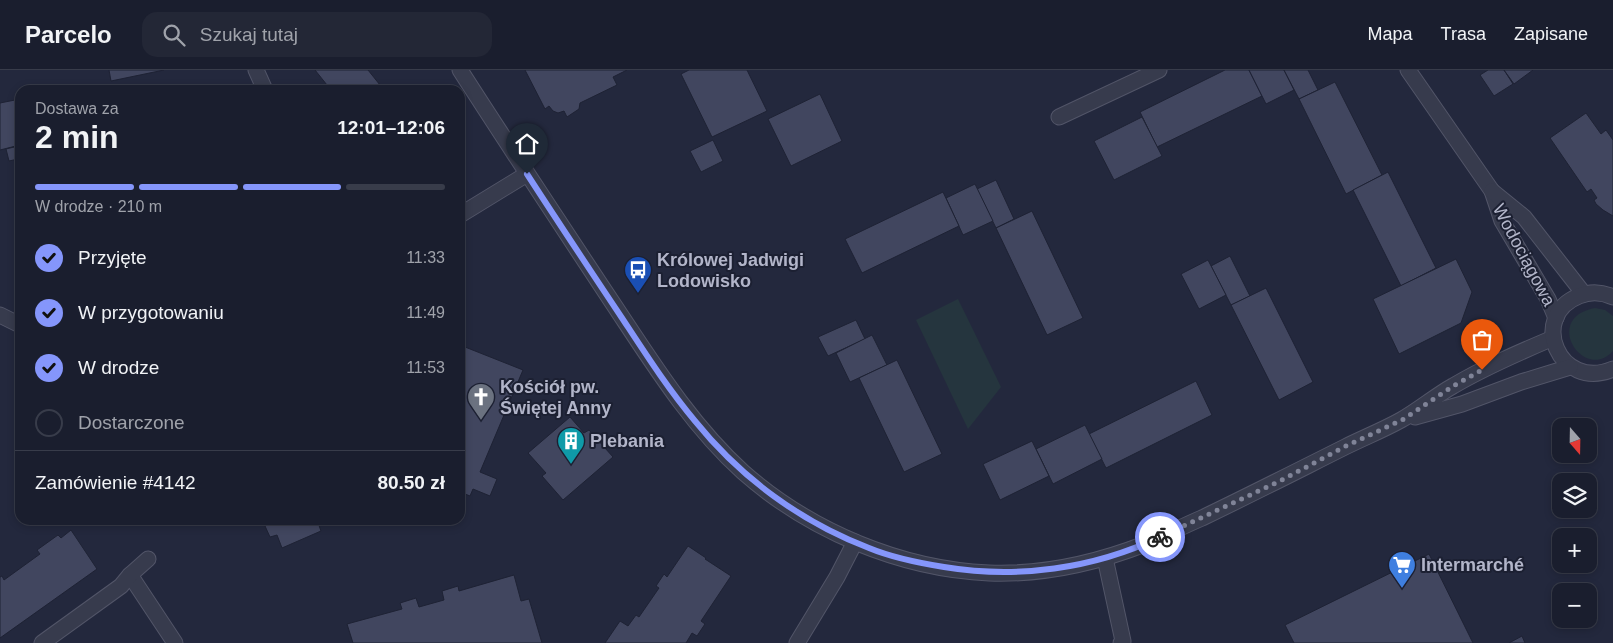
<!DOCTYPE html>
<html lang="pl">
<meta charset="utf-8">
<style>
:root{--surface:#1a1e2e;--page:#232736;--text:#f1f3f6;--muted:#9fa2aa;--line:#383c4a;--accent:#8596fb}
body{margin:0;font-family:Arial,sans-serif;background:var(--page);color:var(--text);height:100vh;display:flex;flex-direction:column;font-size:19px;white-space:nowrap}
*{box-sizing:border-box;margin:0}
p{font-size:16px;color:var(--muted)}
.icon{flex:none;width:28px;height:28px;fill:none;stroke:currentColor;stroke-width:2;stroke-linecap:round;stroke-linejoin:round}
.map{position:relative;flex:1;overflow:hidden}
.side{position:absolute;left:15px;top:15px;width:450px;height:440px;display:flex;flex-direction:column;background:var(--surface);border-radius:15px;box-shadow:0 2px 8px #0003,0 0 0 1px var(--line)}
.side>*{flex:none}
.needle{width:32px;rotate:160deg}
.controls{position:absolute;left:1552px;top:348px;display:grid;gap:10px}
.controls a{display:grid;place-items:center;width:45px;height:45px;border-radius:10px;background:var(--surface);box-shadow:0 2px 8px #0003,0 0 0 1px var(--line);font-size:25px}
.pin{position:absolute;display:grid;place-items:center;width:42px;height:42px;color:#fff;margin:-51px -21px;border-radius:50% 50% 50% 0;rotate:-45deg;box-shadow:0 0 5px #0007}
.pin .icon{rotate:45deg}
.courier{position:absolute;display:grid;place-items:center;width:50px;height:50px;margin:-25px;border:4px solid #8596fb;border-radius:50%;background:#fff;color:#222;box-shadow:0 1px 6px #0007}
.overview em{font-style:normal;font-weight:700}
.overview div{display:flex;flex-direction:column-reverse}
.overview{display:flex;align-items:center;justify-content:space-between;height:85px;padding:0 20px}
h1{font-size:32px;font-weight:700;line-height:38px}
.bar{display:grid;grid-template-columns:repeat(4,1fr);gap:8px 5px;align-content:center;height:60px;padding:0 20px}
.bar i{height:6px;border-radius:4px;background:var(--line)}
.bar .on{background:var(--accent)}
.bar p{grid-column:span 4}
.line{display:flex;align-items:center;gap:12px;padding:0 20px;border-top:1px solid var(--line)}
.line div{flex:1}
ol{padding:0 20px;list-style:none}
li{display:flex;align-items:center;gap:15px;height:55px}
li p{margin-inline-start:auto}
li .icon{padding:5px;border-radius:50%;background:var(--accent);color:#111;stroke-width:4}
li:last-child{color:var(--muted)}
li i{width:28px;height:28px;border:2px solid var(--line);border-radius:50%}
header{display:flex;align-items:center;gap:30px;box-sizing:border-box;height:70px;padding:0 25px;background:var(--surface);border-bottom:1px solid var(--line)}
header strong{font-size:24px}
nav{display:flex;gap:28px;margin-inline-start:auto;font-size:18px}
.search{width:350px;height:45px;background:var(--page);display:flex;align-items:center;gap:12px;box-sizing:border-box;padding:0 18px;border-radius:15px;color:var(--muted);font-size:19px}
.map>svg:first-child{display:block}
.green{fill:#25353e}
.building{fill:#41465f;stroke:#1e2234}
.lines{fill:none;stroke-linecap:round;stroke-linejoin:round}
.minor-casing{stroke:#525568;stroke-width:17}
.minor{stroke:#373b4d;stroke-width:15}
.done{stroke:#808498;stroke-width:5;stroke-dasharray:0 9}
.route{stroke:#8596fb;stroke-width:6}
.labels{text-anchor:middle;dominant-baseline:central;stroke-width:4;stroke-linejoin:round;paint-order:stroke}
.street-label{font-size:18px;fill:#b2b5c9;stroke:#1c2032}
.poi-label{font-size:18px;font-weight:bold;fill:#b2b5c9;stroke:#1c2032;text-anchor:start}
</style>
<header>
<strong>Parcelo</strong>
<div class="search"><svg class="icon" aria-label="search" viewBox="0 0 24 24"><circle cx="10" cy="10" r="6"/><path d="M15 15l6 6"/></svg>Szukaj tutaj</div>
<nav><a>Mapa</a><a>Trasa</a><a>Zapisane</a></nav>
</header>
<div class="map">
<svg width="1613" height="573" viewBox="0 0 1613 573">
<rect width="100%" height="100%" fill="#23283d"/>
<!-- green -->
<g class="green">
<polygon points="958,229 1001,317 968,359 916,250"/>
<path d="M 1595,238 L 1605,240 L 1613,246 L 1613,281 C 1584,313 1541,248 1595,238 Z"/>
</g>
<!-- building -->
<g class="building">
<polygon points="109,0 164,0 111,11"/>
<polygon points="315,0 368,0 384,20 331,20"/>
<polygon points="525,0 627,0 613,7 617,15 580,33 579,39 567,47 564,41 558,43 553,41 549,36 545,39"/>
<polygon points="689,0 747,0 767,41 712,67 681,4"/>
<polygon points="1225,0 1249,0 1262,26 1157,77 1140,42"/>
<polygon points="1249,0 1284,0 1294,20 1266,34"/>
<polygon points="1284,0 1308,0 1318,20 1299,29"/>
<polygon points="1488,0 1504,0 1513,14 1494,26 1480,5"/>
<polygon points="1504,0 1533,0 1514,14"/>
<polygon points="1335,12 1382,105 1346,124 1299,29"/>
<polygon points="820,24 842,71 791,96 768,49"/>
<polygon points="20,29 20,75 0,80 0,33"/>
<polygon points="1586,43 1601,64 1606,60 1613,70 1613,146 1603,140 1596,134 1594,130 1597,128 1591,119 1587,122 1550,68"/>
<polygon points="1142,47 1162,86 1114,110 1094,71"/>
<polygon points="713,70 723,91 701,102 690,81"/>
<polygon points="14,77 18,89 9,91 6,79"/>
<polygon points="1388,102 1436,198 1401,216 1353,120"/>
<polygon points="996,110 1014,149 996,158 977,119"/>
<polygon points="975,114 993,151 963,165 946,128"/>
<polygon points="943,122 959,156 862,203 845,169"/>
<polygon points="1032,141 1083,248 1047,265 996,158"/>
<polygon points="1230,186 1250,226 1231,235 1211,196"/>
<polygon points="1456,189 1472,222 1461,253 1399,284 1373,229"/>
<polygon points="1208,190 1226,225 1199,239 1181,204"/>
<polygon points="1266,218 1313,312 1279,330 1231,235"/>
<polygon points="856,250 865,269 828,286 818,267"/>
<polygon points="872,265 887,295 850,312 836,283"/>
<polygon points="460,275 523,300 480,402 497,409 490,426 473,419 470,426 460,422"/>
<polygon points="897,290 942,384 904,402 859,308"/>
<polygon points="1196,311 1212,345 1106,398 1089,364"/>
<polygon points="570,347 584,363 589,360 613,387 563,430 542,406 546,403 528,383"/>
<polygon points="1085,355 1102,389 1053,414 1036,379"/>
<polygon points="1032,371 1049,406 1000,430 983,394"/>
<polygon points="265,450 317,450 321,461 282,478 277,465 270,467 265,456 267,455"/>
<polygon points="71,460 97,499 0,568 0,507 2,506 4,510 40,484 37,480 58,465 61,468"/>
<polygon points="688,476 706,488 705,489 731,506 701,551 705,554 697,566 692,563 686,573 605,573 620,551 628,556 636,545 639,547 659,518 656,516 664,504 667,507"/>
<polygon points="1429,484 1473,573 1294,573 1285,555"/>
<polygon points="514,505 521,531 529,529 542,573 353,573 347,554 402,539 400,533 416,528 419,537 444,530 442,521 458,516 459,521"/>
<polygon points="1522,566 1525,573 1509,573"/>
</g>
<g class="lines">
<defs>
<g id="minor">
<polyline points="256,0 265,20"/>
<path d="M 460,0 C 510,78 561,155 612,232 C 652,292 690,354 743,402 C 810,461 900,499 989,503 C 1042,505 1096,493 1145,474 C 1164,466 1183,456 1202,448 C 1250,425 1297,401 1345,377 C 1363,368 1383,360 1401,350 C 1419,340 1435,326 1453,316 C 1485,297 1520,282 1553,268"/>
<polyline points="1408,0 1492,121 1502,151 1548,229 1556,248"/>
<polyline points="1059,47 1159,0"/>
<polyline points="1492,121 1524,147 1584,224"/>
<polyline points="460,145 527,104"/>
<path d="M 1613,227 C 1602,222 1591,221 1579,226 C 1528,246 1559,322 1613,299"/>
<polyline points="0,245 20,255"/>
<polyline points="1415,347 1462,334 1521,312 1570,297"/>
<polyline points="1105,488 1123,571 1121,573"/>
<polyline points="130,505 175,573"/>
<polyline points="42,573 121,516 130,505 148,489"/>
<polyline points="797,573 837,507 855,472"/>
</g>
</defs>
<!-- minor casing -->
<use href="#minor" class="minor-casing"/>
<!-- minor -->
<use href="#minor" class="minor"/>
</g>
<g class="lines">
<!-- done -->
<polyline class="done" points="1160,467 1280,411 1346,376 1402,350 1455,315 1482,300"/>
<!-- route -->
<path class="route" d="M 527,104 C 558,152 590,200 622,248 C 645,283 668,319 695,351 C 741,408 801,452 869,478 C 893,488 919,493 944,497 C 1017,509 1093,499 1160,467"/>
</g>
<!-- icons -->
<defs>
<symbol id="bus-pin" viewBox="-11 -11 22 30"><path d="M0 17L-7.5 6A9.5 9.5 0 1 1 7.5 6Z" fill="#1a4fb4" stroke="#1c2032"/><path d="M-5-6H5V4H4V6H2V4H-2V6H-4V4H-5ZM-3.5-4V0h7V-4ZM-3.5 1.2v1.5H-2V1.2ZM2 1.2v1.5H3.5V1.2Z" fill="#fff"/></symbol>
<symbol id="church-pin" viewBox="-11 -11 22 30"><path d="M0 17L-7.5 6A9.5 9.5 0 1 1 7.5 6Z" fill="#6b7280" stroke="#1c2032"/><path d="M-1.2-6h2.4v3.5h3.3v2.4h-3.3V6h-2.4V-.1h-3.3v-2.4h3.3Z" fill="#fff"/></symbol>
<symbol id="building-pin" viewBox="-11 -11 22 30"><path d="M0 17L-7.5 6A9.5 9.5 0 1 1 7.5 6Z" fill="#0f9aa8" stroke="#1c2032"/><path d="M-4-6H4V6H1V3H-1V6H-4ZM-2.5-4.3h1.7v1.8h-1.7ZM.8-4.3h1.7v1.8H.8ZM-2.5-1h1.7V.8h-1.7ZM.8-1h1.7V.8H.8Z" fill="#fff"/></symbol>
<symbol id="supermarket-pin" viewBox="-11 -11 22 30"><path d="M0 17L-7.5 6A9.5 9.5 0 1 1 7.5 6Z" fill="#3f7fe0" stroke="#1c2032"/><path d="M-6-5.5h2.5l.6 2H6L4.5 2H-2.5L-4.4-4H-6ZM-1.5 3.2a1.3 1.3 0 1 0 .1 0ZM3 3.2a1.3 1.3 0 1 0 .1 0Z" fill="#fff"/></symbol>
</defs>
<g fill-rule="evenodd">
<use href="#bus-pin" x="622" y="184" width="32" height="43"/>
<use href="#church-pin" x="465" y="311" width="32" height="43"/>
<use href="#building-pin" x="555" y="355" width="32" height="43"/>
<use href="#supermarket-pin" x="1386" y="479" width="32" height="43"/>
</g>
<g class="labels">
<!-- street labels -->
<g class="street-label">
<text transform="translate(1524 185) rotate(62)">Wodociągowa</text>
</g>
<!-- poi labels -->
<g class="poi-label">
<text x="657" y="190">Królowej Jadwigi<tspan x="657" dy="21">Lodowisko</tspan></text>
<text x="500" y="317">Kościół pw.<tspan x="500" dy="21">Świętej Anny</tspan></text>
<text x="590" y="371">Plebania</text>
<text x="1421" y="495">Intermarché</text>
</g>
</g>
</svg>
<div class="controls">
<a><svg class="needle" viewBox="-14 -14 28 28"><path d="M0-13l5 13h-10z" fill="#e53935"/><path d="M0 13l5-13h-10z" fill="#9fa2aa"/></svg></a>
<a><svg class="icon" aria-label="layers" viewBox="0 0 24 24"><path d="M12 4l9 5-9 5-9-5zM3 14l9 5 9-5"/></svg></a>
<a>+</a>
<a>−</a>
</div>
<div class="pin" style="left:1482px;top:300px;background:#ea580c"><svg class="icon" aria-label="bag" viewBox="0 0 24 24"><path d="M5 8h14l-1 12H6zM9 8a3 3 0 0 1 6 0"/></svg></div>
<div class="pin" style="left:527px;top:104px;background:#1f2937"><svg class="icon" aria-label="home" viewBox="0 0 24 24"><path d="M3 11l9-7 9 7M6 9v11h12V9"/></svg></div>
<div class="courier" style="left:1160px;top:467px"><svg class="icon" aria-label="bike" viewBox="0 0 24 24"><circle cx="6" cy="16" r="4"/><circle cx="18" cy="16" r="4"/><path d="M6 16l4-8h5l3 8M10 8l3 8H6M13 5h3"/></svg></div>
<section class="side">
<div class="overview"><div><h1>2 min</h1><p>Dostawa za</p></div><em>12:01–12:06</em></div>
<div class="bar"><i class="on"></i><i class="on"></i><i class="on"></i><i></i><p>W drodze · 210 m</p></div>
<ol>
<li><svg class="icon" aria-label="check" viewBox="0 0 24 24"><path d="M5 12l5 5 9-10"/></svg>Przyjęte<p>11:33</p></li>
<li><svg class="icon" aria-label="check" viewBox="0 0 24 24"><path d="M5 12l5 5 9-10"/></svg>W przygotowaniu<p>11:49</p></li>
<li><svg class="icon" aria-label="check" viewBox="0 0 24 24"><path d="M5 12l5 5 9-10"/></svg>W drodze<p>11:53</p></li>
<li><i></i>Dostarczone</li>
</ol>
<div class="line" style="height:65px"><div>Zamówienie #4142</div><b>80.50 zł</b></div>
</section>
</div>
